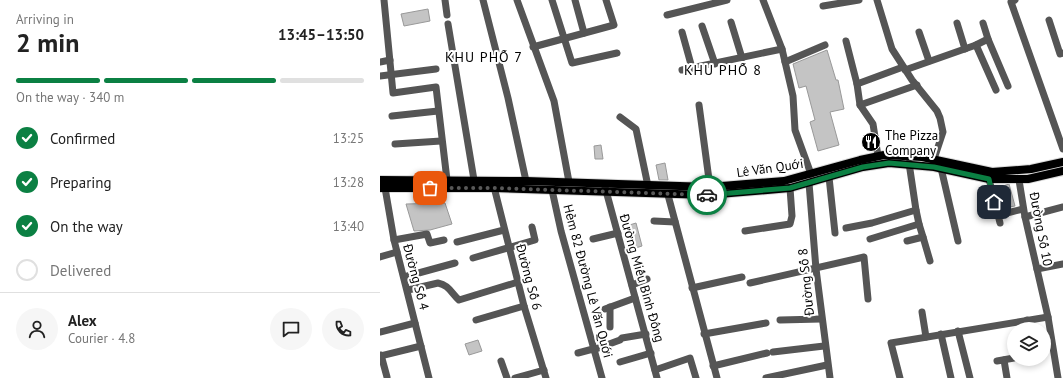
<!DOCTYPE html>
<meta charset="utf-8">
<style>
:root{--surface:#fff;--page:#f6f6f6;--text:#222;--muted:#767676;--line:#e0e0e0;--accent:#0b8043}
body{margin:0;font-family:"PT Sans",sans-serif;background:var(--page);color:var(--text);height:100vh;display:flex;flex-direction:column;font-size:15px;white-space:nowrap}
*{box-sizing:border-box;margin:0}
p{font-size:13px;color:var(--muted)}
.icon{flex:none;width:22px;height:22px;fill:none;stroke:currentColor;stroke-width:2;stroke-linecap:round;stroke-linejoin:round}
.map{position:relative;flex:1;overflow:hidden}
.side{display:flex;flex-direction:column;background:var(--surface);width:380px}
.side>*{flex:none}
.tools{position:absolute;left:627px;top:322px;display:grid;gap:8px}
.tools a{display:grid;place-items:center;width:44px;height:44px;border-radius:50%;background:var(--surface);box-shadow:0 2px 6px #0003;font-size:20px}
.pin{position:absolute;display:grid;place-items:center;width:34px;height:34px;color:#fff;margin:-17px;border-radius:8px;box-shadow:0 2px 6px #0006}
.courier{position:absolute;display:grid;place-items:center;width:40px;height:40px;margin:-20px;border:3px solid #0b8043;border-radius:50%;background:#fff;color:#222;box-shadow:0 1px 5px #0007}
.headline em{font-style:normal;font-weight:700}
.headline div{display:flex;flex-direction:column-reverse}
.headline{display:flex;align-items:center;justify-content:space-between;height:68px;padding:0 16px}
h1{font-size:26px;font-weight:700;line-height:30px}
.bar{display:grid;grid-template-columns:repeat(4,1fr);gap:6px 4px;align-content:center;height:48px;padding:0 16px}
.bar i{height:5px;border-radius:3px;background:var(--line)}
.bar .on{background:var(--accent)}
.bar p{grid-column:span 4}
.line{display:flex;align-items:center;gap:10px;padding:0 16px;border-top:1px solid var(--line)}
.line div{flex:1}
.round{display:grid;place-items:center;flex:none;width:42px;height:42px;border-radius:21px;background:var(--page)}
ol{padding:0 16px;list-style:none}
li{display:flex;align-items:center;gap:12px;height:44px}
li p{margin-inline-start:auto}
li .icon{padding:4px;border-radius:50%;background:var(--accent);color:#fff;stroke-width:4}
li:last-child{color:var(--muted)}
li i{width:22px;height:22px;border:2px solid var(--line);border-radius:50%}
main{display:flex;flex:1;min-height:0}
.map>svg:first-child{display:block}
.building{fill:#c4c4c4;stroke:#999}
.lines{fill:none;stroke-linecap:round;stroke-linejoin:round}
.major-casing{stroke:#dbdbdb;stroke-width:10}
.minor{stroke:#555;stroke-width:7}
.major{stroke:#000;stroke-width:8}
.done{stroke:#595959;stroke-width:4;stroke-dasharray:0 7.2}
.route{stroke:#0b8043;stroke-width:5}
.labels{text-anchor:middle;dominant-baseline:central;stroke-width:4;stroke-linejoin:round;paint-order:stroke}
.poi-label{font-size:13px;fill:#000;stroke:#fff;text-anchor:start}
.street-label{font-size:13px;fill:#000;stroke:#fff}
.neighbourhood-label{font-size:14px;letter-spacing:1px;fill:#000;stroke:#fff}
</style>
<main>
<section class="side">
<div class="headline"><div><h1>2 min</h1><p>Arriving in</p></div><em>13:45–13:50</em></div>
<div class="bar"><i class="on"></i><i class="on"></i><i class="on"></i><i></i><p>On the way · 340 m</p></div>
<ol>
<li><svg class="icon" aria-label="check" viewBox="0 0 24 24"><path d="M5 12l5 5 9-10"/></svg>Confirmed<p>13:25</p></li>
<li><svg class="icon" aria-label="check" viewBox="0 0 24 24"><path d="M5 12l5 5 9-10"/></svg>Preparing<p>13:28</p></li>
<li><svg class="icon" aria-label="check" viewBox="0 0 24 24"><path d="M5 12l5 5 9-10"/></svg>On the way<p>13:40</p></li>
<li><i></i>Delivered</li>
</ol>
<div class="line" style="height:72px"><a class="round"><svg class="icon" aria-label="person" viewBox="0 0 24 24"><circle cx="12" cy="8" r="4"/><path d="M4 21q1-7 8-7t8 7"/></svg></a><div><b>Alex</b><p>Courier · 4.8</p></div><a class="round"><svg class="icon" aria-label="chat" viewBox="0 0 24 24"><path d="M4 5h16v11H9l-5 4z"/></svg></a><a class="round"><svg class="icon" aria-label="phone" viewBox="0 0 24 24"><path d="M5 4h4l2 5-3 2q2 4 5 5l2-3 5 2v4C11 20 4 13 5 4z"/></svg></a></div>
</section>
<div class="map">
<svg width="683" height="378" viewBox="0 0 683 378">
<rect width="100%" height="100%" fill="#fff"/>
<!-- building -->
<g class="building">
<polygon points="48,9 50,21 24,26 21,14"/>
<polygon points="447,50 456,80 458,80 464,109 450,112 459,145 438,151 430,122 435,120 426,86 419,88 413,64"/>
<polygon points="221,145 223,159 215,159 214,146"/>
<polygon points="285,163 288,180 279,180 276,165"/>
<polygon points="629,184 635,206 629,207 623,186"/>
<polygon points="65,203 72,224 50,230 34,231 26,204"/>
<polygon points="256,223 262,246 249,250 243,227"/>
<polygon points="98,340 102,351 89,355 85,344"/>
</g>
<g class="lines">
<defs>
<g id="major">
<polyline points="0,180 146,181 330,187 404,181 480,160 504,155 542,157 612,172 651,169 683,162"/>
<polyline points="0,188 114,188 327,195 410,188 483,167 509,163 554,167 609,179 648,179 683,171"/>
</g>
</defs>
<!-- major casing -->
<use href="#major" class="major-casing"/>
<!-- minor -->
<g class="minor">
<polyline points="4,0 13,93 56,87 67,180"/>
<polyline points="65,0 67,15"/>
<polyline points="103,0 128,98 146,181"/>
<polyline points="137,0 174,101 189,182"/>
<polyline points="172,0 192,63 237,53"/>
<polyline points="195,0 204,33"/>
<polyline points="383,0 402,49 413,96 415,130 431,174"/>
<polyline points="497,0 512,49 532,80 557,111 560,118 563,132 554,159"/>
<polyline points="635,0 631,2 683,149"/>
<polyline points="443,6 479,0"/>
<polyline points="287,15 347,0"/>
<polyline points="669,20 680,54 683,53"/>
<polyline points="351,22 362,58"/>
<polyline points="577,23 585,49"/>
<polyline points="603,23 608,39"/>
<polyline points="68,24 94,180"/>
<polyline points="322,26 335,64"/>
<polyline points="302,32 312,68"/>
<polyline points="539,32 549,61"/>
<polyline points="466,41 477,84 480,105 493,124 498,156"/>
<polyline points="596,45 616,90"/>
<polyline points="153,47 234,25 226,0"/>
<polyline points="0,62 10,60"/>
<polyline points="405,62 445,45"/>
<polyline points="302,70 402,49"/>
<polyline points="525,70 596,45 608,39 628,86"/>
<polyline points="0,76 56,69"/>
<polyline points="477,84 523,67"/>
<polyline points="319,105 330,187"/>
<polyline points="480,105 537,85"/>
<polyline points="12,116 58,111"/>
<polyline points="240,117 256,129 268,186"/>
<polyline points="15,144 61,141"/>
<polyline points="561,168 578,241"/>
<polyline points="449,177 455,233"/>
<polyline points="609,179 620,223"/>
<polyline points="639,180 645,217 668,317 678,378"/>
<polyline points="4,182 14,240 49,378"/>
<polyline points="113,183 144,306 166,378"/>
<polyline points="429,183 436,269 450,378"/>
<polyline points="225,187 277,378"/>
<polyline points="172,190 181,231 222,378"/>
<polyline points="288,195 337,378"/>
<polyline points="627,213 643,209"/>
<polyline points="645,217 683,207"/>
<polyline points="274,221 295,222"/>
<polyline points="466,228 492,223 536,210 529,163"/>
<polyline points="365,231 410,224 412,216 410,188"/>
<polyline points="543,237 550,261"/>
<polyline points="213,239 238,233"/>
<polyline points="490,239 539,224 536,210"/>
<polyline points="14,240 47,234 50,243 64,240"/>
<polyline points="527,241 543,237 539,224"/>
<polyline points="77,242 124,230"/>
<polyline points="0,257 17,252"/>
<polyline points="93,258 155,240 152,227"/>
<polyline points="657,269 683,264"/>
<polyline points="24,277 75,263"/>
<polyline points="370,283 484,257 488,299"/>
<polyline points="252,285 267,279"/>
<polyline points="312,288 362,277"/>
<path d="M 28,290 L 58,283 C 69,285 71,293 79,300 L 138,282"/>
<polyline points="230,307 230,327"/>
<polyline points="225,309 255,298"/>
<polyline points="542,312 546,337"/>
<polyline points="96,320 144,306"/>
<polyline points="400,320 441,319"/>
<polyline points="647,320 648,329"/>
<polyline points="578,331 590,378"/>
<polyline points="0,332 35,323"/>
<polyline points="324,334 386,323"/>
<polyline points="561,334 571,378"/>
<polyline points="213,350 240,340 242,338 266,334"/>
<polyline points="393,352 444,346"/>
<polyline points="198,353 213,349"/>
<polyline points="1,355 7,377"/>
<polyline points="0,356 41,346"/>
<polyline points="624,360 627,378"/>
<polyline points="121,361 127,378"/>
<polyline points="617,361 634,358"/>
<polyline points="240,362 271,353"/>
<polyline points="333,366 387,353"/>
<polyline points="275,370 310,358 316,378"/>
<polyline points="135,378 164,370"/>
<polyline points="386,378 447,365"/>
<polyline points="520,378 511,343 668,317"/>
</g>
<!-- major -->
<use href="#major" class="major"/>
</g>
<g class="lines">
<!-- done -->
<polyline class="done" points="50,188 114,188 327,195"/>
<!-- route -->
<polyline class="route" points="327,195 410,188 483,167 509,163 554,167 609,179 614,202"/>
</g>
<!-- icons -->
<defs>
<symbol id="restaurant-disc" viewBox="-11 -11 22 22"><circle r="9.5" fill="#000" stroke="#fff"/><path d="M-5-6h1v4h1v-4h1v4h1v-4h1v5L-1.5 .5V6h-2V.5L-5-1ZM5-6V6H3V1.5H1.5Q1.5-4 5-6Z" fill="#fff"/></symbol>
</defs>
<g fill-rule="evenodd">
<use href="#restaurant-disc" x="480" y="131" width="22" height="22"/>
</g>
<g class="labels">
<!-- poi labels -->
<g class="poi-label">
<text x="505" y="135">The Pizza<tspan x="505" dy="15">Company</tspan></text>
</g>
<!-- street labels -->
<g class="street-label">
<text transform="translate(390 168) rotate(-8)">Lê Văn Quới</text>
<text transform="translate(661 229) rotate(79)">Đường Số 10</text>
<text transform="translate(36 277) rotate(75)">Đường Số 4</text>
<text transform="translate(149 277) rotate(75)">Đường Số 6</text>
<text transform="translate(262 278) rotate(74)">Đường Miếu Bình Đông</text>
<text transform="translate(208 281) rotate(75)">Hẻm 82 Đường Lê Văn Quới</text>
<text transform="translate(426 282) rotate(-96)">Đường Số 8</text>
</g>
<!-- neighbourhood labels -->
<g class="neighbourhood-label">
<text x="104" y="57">KHU PHỐ 7</text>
<text x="343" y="70">KHU PHỐ 8</text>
</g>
</g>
</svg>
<div class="tools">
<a><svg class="icon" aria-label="layers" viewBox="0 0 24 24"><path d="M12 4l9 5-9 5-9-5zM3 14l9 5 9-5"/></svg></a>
</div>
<div class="pin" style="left:50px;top:188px;background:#ea580c"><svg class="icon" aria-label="bag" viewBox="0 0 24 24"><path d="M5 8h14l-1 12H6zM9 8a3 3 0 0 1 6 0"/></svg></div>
<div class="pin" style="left:614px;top:202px;background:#1f2937"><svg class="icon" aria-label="home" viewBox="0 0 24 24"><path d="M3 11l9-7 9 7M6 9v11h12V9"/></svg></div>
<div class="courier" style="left:327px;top:195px"><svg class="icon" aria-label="car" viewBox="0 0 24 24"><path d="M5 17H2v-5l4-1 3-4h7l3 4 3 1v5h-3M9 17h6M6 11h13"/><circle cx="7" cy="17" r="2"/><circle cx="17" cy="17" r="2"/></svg></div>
</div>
</main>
